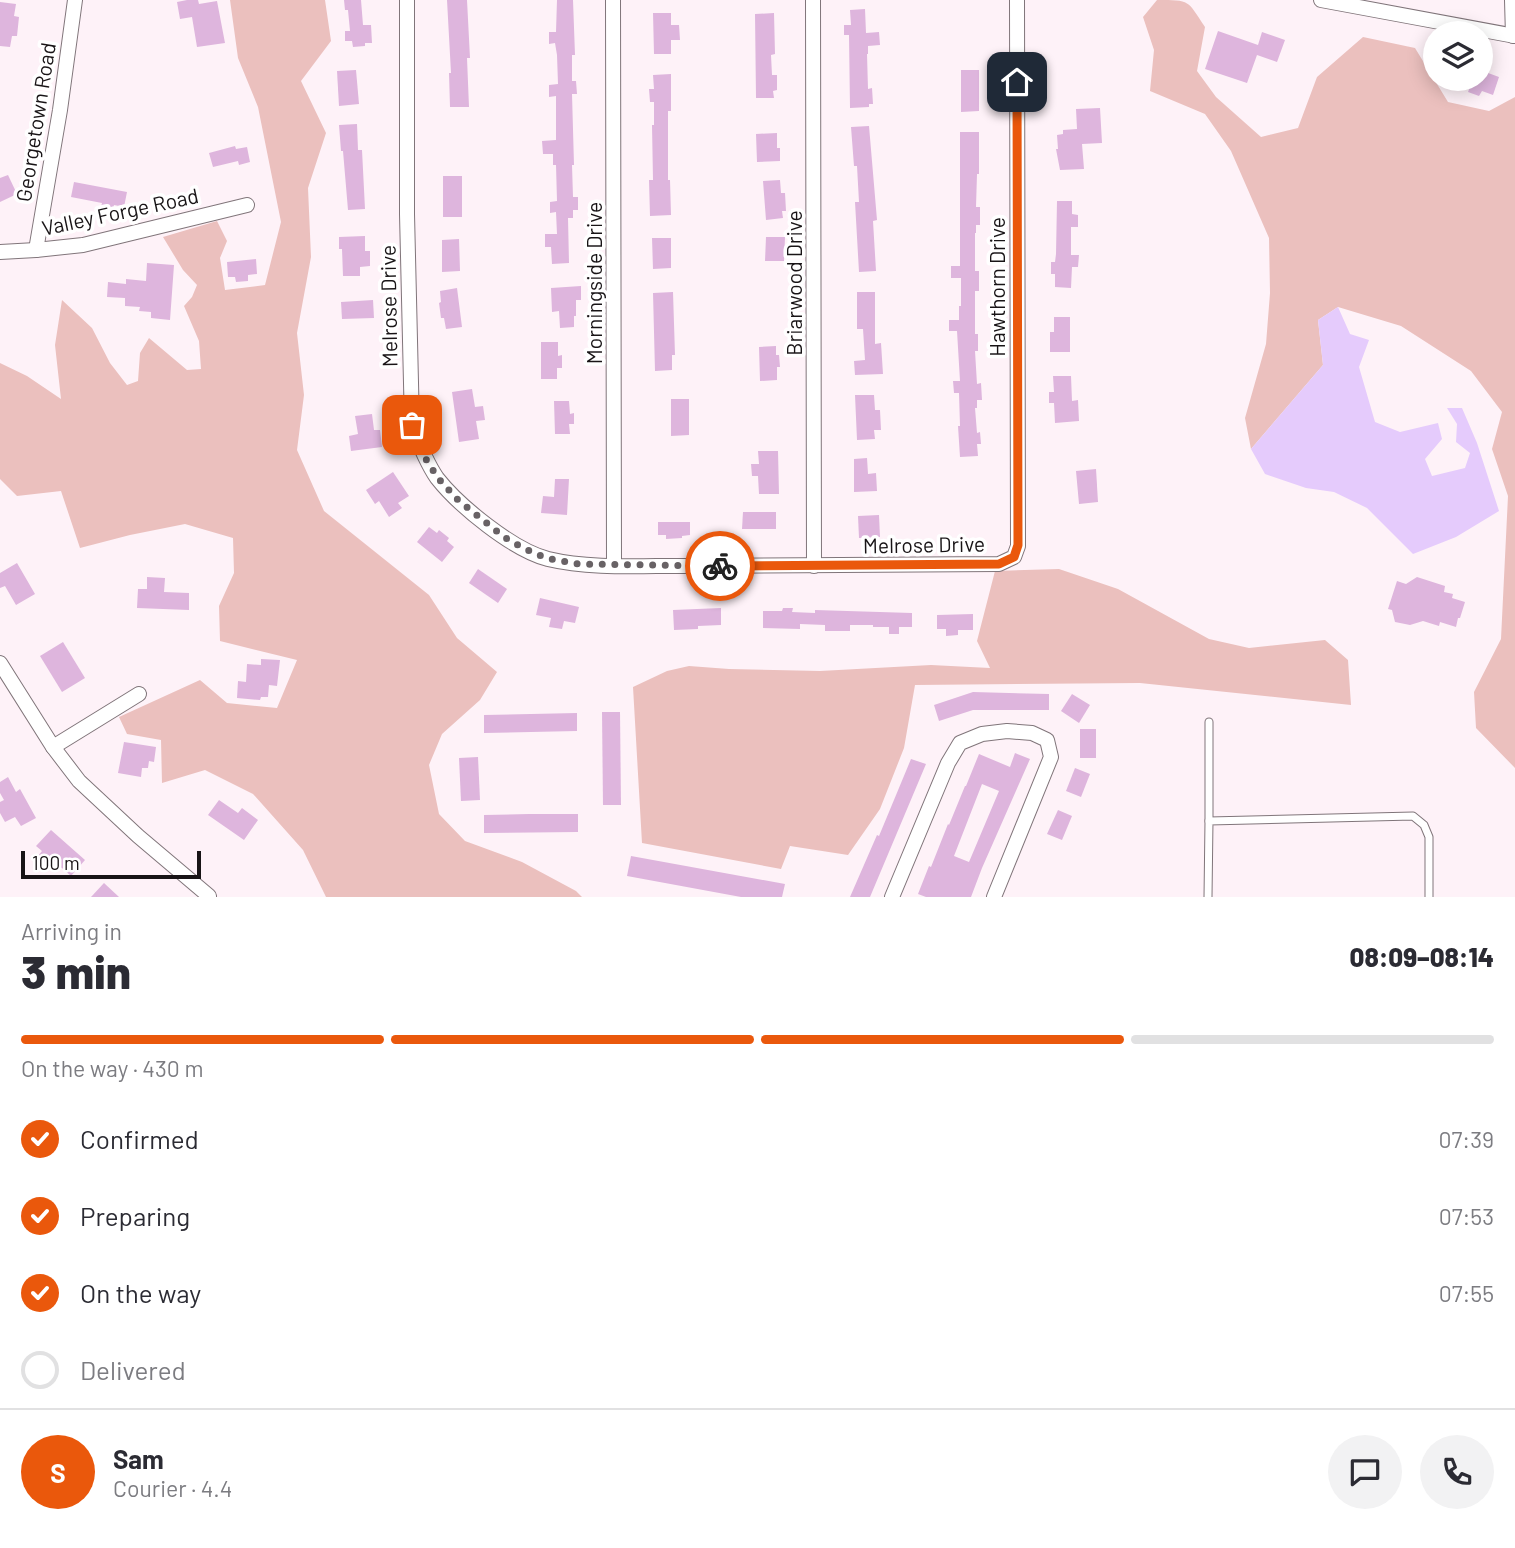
<!DOCTYPE html>
<meta charset="utf-8">
<style>
:root{--surface:#fff;--page:#f2f2f3;--text:#2b2b33;--muted:#7c7c81;--line:#e1e1e2;--accent:#ea580c}
body{margin:0;font-family:Barlow,sans-serif;background:var(--page);color:var(--text);height:100vh;display:flex;flex-direction:column;font-size:26px;white-space:nowrap}
*{box-sizing:border-box;margin:0}
p{font-size:23px;color:var(--muted)}
.icon{flex:none;width:38px;height:38px;fill:none;stroke:currentColor;stroke-width:2;stroke-linecap:round;stroke-linejoin:round}
.map{position:relative;height:897px;overflow:hidden}
.sheet{display:flex;flex-direction:column;background:var(--surface);flex:1}
.sheet>*{flex:none}
.controls{position:absolute;left:1423px;top:21px;display:grid;gap:14px}
.controls a{display:grid;place-items:center;width:70px;height:70px;border-radius:50%;background:var(--surface);box-shadow:0 4px 18px #0003;font-size:35px}
.scale{position:absolute;left:21px;bottom:18px;width:180px;box-sizing:border-box;padding-left:7px;border:4px solid #181416;border-top:0;font-size:19px;line-height:24px;white-space:nowrap;color:#181416;-webkit-text-stroke:5px #fff;paint-order:stroke}
.pin{position:absolute;display:grid;place-items:center;width:60px;height:60px;color:#fff;margin:-30px;border-radius:14px;box-shadow:0 4px 10px #0006}
.courier{position:absolute;display:grid;place-items:center;width:70px;height:70px;margin:-35px;border:5px solid #ea580c;border-radius:50%;background:#fff;color:#222;box-shadow:0 2px 9px #0007}
.overview em{font-style:normal;font-weight:800}
.overview div{display:flex;flex-direction:column-reverse}
.overview{display:flex;align-items:center;justify-content:space-between;height:119px;padding:0 21px}
h1{font-size:46px;font-weight:800;line-height:52px}
.bar{display:grid;grid-template-columns:repeat(4,1fr);gap:10px 7px;align-content:center;height:84px;padding:0 21px}
.bar i{height:9px;border-radius:5px;background:var(--line)}
.bar .active{background:var(--accent)}
.bar p{grid-column:span 4}
.line{display:flex;align-items:center;gap:18px;padding:0 21px;border-top:2px solid var(--line)}
.line div{flex:1}
.round{display:grid;place-items:center;flex:none;width:74px;height:74px;border-radius:37px;background:var(--page)}
ol{padding:0 21px;list-style:none}
li{display:flex;align-items:center;gap:21px;height:77px}
li p{margin-inline-start:auto}
li .icon{padding:7px;border-radius:50%;background:var(--accent);color:#fff;stroke-width:4}
li:last-child{color:var(--muted)}
li i{width:38px;height:38px;border:4px solid var(--line);border-radius:50%}
.map>svg:first-child{display:block}
.green{fill:#ebc0be}
.water{fill:#e5cbfc}
.building{fill:#deb5dd;fill-rule:evenodd}
.lines{fill:none;stroke-linecap:round;stroke-linejoin:round}
.lane-casing{stroke:#80757a;stroke-width:9}
.street-casing{stroke:#80757a;stroke-width:16}
.lane{stroke:#fff;stroke-width:7}
.street{stroke:#fff;stroke-width:14}
.done{stroke:#686265;stroke-width:7;stroke-dasharray:0 12.6}
.route{stroke:#ea580c;stroke-width:9}
.labels{text-anchor:middle;dominant-baseline:central;stroke-width:7;stroke-linejoin:round;paint-order:stroke}
.street-label{font-size:21px;fill:#181416;stroke:#fff}
</style>
<div class="map">
<svg width="1515" height="897" viewBox="0 0 1515 897">
<rect width="100%" height="100%" fill="#fef2f8"/>
<!-- green -->
<g class="green">
<polygon points="230,0 325,0 331,41 301,81 326,133 308,188 311,257 297,333 304,395 297,450 324,511 429,595 457,638 497,672 480,700 442,734 429,765 439,814 465,841 522,862 576,891 582,897 326,897 303,850 253,794 205,770 162,783 161,740 127,734 119,717 200,680 227,703 277,708 297,660 220,641 219,606 234,573 233,538 185,524 130,535 80,548 61,491 17,496 0,479 0,363 27,376 61,399 55,345 62,300 92,328 110,363 127,385 138,381 140,353 149,338 187,370 201,369 199,341 184,306 192,297 197,285 183,270 163,237 217,221 227,241 220,258 225,290 265,285 281,222 258,107 238,58"/>
<path d="M 1157,0 C 1191,0 1187,0 1205,27 L 1197,71 L 1216,97 L 1261,137 L 1298,128 L 1317,77 L 1363,37 L 1415,48 L 1448,102 L 1489,111 L 1515,97 L 1515,768 L 1476,728 L 1474,692 L 1501,639 L 1508,496 L 1492,449 L 1502,412 L 1471,371 L 1401,326 L 1338,307 L 1318,320 L 1323,365 L 1251,449 L 1245,418 L 1266,344 L 1270,293 L 1269,238 L 1231,151 L 1205,114 L 1150,91 L 1154,50 L 1143,17 Z"/>
<polygon points="1059,569 1118,589 1209,639 1249,648 1325,640 1348,660 1351,705 1140,683 915,685 904,748 880,809 848,855 790,846 781,869 642,843 633,687 667,671 689,666 729,669 820,671 931,665 990,668 977,641 995,571"/>
</g>
<!-- water -->
<polygon class="water" points="1338,307 1350,334 1369,340 1359,367 1375,422 1400,432 1438,423 1442,439 1425,459 1432,476 1465,468 1470,453 1456,442 1457,424 1447,408 1462,408 1477,443 1499,511 1456,537 1413,554 1367,508 1334,492 1306,488 1265,474 1251,449 1323,365 1318,320"/>
<!-- building -->
<g class="building">
<polygon points="187,0 198,0 199,4 217,1 225,43 197,47 192,17 180,19 177,2"/>
<polygon points="344,0 361,0 363,25 371,25 372,43 365,43 365,46 353,47 352,41 345,41 345,31 350,31 348,10 345,10"/>
<polygon points="447,0 467,0 470,58 467,58 469,107 450,107 449,73 451,73"/>
<polygon points="557,0 573,0 575,55 572,55 572,81 576,81 577,94 572,94 574,165 572,165 573,197 578,197 578,210 573,210 573,218 568,218 569,263 552,264 551,247 545,247 545,234 557,234 556,212 550,213 550,202 557,201 556,165 553,165 553,154 543,154 542,141 556,140 556,96 549,97 549,85 558,84 557,55 555,43 549,44 549,32 556,32"/>
<polygon points="0,2 16,4 14,16 19,17 17,36 12,36 10,47 0,46"/>
<polygon points="865,9 866,33 879,32 880,45 868,46 868,54 867,54 868,89 872,88 873,104 869,104 869,107 850,108 849,35 844,35 844,25 851,25 850,10"/>
<polygon points="653,13 671,13 671,25 679,25 680,40 671,40 671,54 654,54"/>
<polygon points="774,13 775,54 771,55 772,75 777,75 777,90 773,91 774,98 756,98 755,14"/>
<polygon points="1218,31 1258,45 1262,32 1285,40 1277,62 1257,55 1247,83 1205,69"/>
<polygon points="356,70 359,104 339,106 337,71"/>
<polygon points="961,70 979,70 979,111 961,112"/>
<polygon points="1480,70 1499,77 1493,95 1482,91 1479,96 1468,92 1473,79 1480,79"/>
<polygon points="671,74 671,111 668,111 668,180 670,180 671,215 650,216 649,180 653,180 652,125 654,125 654,102 650,102 649,89 654,89 653,75"/>
<polygon points="1100,108 1102,143 1082,144 1084,169 1060,170 1056,149 1058,149 1057,135 1063,134 1063,130 1077,129 1076,109"/>
<polygon points="357,124 358,150 362,150 365,209 348,210 343,151 341,151 339,125"/>
<polygon points="869,126 877,220 873,221 876,271 859,272 855,202 859,202 857,166 854,166 851,127"/>
<polygon points="960,132 979,132 979,174 977,174 976,207 980,207 980,225 976,225 976,233 975,233 975,271 979,271 979,291 975,291 975,334 978,334 978,351 975,351 977,384 981,383 982,400 977,400 977,408 975,408 977,433 980,432 981,444 977,444 978,456 960,457 958,426 960,426 959,393 954,393 953,381 960,381 957,331 949,331 949,320 959,320 959,306 961,306 961,278 951,278 951,266 960,266"/>
<polygon points="777,133 777,148 780,148 780,161 757,162 756,134"/>
<polygon points="235,146 236,149 247,147 250,162 239,165 238,161 213,167 209,153"/>
<polygon points="8,175 17,194 0,202 0,178"/>
<rect x="443" y="176" width="19" height="41"/>
<polygon points="780,180 781,193 785,193 786,211 782,211 783,218 766,220 763,181"/>
<polygon points="74,182 127,192 124,207 114,205 113,209 101,207 102,203 71,197"/>
<polygon points="1057,201 1072,201 1072,214 1078,215 1078,227 1071,227 1071,255 1079,255 1078,267 1072,267 1071,288 1055,287 1055,274 1051,274 1051,262 1055,262 1056,254"/>
<polygon points="365,236 365,251 370,251 370,266 360,267 360,276 343,276 342,249 339,249 339,237"/>
<polygon points="766,237 785,237 784,261 765,261"/>
<polygon points="652,238 671,238 671,268 653,269"/>
<polygon points="459,239 460,271 442,272 442,240"/>
<polygon points="256,259 257,274 248,275 248,281 236,282 235,277 228,277 227,262"/>
<polygon points="147,263 174,265 170,320 151,318 151,312 139,311 140,307 125,306 125,298 107,297 108,282 126,284 126,279 146,281"/>
<polygon points="581,286 581,300 576,300 576,316 574,316 574,327 560,328 559,311 552,312 551,288"/>
<polygon points="457,288 462,327 446,329 444,318 441,318 439,303 441,302 440,291"/>
<polygon points="673,292 675,355 672,355 672,370 655,371 653,293"/>
<polygon points="857,292 875,292 875,344 881,343 883,374 855,375 854,361 865,360 863,329 857,329"/>
<polygon points="373,300 374,318 342,319 341,302"/>
<polygon points="1054,317 1070,317 1070,352 1050,352 1050,332 1054,332"/>
<polygon points="541,342 558,342 558,356 562,355 562,368 557,368 557,379 541,379"/>
<polygon points="776,346 776,355 779,355 780,367 777,367 777,380 760,381 759,347"/>
<polygon points="1053,376 1071,376 1072,401 1078,400 1079,421 1055,423 1054,403 1049,403 1049,392 1054,392"/>
<polygon points="472,389 475,407 483,406 485,420 476,421 479,439 459,442 452,392"/>
<polygon points="855,395 874,395 875,410 880,410 881,430 874,430 875,439 857,440"/>
<polygon points="671,399 689,399 689,435 671,436"/>
<polygon points="554,401 569,401 570,414 574,413 574,424 569,424 570,434 555,434"/>
<polygon points="372,414 374,430 380,430 382,447 351,451 349,436 358,434 355,416"/>
<polygon points="758,451 778,451 779,494 759,494 758,476 752,476 751,464 759,464"/>
<polygon points="867,458 868,474 876,473 877,491 854,492 854,459"/>
<polygon points="1096,469 1098,502 1079,504 1076,471"/>
<polygon points="393,472 409,496 398,503 402,508 389,517 379,501 375,504 366,490"/>
<polygon points="555,479 569,479 567,515 541,513 543,496 554,497"/>
<polygon points="743,512 776,512 776,529 742,529"/>
<polygon points="879,515 880,537 859,538 858,516"/>
<polygon points="658,522 690,522 690,535 682,536 682,538 666,539 666,535 658,535"/>
<polygon points="429,527 437,533 439,530 449,538 447,541 454,547 442,562 417,542"/>
<polygon points="17,563 35,594 16,605 5,586 0,588 0,573"/>
<polygon points="478,569 507,589 498,603 469,583"/>
<polygon points="147,577 165,578 164,592 189,593 189,610 137,608 138,589 147,589"/>
<polygon points="1417,577 1445,586 1444,592 1453,594 1452,598 1465,602 1460,618 1458,618 1456,627 1440,622 1439,626 1423,621 1410,625 1395,622 1392,610 1388,609 1397,581 1406,584"/>
<polygon points="540,598 579,607 575,623 564,621 562,629 549,627 551,618 536,615"/>
<polygon points="721,608 721,625 698,626 698,629 674,630 673,610"/>
<polygon points="783,608 793,608 792,612 815,613 815,610 912,613 912,627 899,627 899,634 889,634 889,627 873,627 873,625 850,625 850,631 825,631 825,625 800,624 800,629 763,628 763,611 782,611"/>
<polygon points="973,614 973,630 958,630 958,635 946,636 946,629 937,629 937,615"/>
<polygon points="63,642 85,678 62,692 40,656"/>
<polygon points="261,659 280,660 277,686 269,685 268,697 261,697 260,700 237,698 238,681 246,682 247,664 261,665"/>
<polygon points="973,692 1049,694 1049,710 973,710 939,721 934,705"/>
<polygon points="1072,694 1090,705 1079,723 1061,711"/>
<polygon points="602,712 620,712 621,805 603,805"/>
<polygon points="577,713 577,731 484,733 484,715"/>
<rect x="1080" y="729" width="16" height="29"/>
<polygon points="124,742 156,747 154,762 149,761 148,768 142,768 141,777 118,773"/>
<path d="M 1015,753 L 1030,759 L 982,868 L 971,897 L 926,897 L 918,894 L 929,866 L 931,867 L 948,824 L 949,825 L 965,786 L 966,786 L 979,754 L 1010,767 ZM 982,784 L 999,791 L 969,862 L 954,856 Z"/>
<polygon points="478,757 480,800 461,801 459,758"/>
<polygon points="911,759 926,764 870,897 850,897 877,835 879,836"/>
<polygon points="1075,768 1090,774 1081,797 1066,791"/>
<polygon points="8,777 16,792 20,789 36,818 21,826 15,817 5,822 0,813 0,802 4,800 0,793 0,782"/>
<polygon points="219,800 238,813 242,808 258,820 244,840 208,815"/>
<polygon points="1058,810 1072,816 1062,840 1047,834"/>
<polygon points="529,814 578,814 578,832 484,833 484,815"/>
<polygon points="51,830 85,860 71,876 53,860 48,865 38,856 42,851 36,846"/>
<polygon points="631,856 785,884 782,897 741,897 627,876"/>
<polygon points="104,883 119,897 91,897"/>
</g>
<g class="lines">
<defs>
<g id="lane">
<polyline points="1209,722 1209,821"/>
<polyline points="1208,897 1209,821 1413,816 1424,825 1429,837 1429,897"/>
</g>
<g id="street">
<path d="M 407,0 L 407,214 L 412,425 C 419,444 426,462 437,478 C 459,506 513,550 548,559 C 594,570 649,565 696,566 C 797,566 898,565 999,564 L 1014,557 L 1018,546 L 1017,0"/>
<polyline points="613,0 614,565"/>
<polyline points="813,0 814,566"/>
<polyline points="1321,0 1515,36"/>
<polyline points="1512,0 1513,36"/>
<polyline points="36,250 60,110 75,0"/>
<polyline points="0,252 36,250 83,245 247,205"/>
<polyline points="0,663 53,747 79,781 138,836 209,896"/>
<polyline points="53,747 139,694"/>
<polyline points="892,897 948,763 960,743 982,734 1007,731 1032,733 1047,740 1051,757 994,897"/>
</g>
</defs>
<!-- lane casing -->
<use href="#lane" class="lane-casing"/>
<!-- street casing -->
<use href="#street" class="street-casing"/>
<!-- lane -->
<use href="#lane" class="lane"/>
<!-- street -->
<use href="#street" class="street"/>
</g>
<g class="lines">
<!-- done -->
<polyline class="done" points="412,425 422,453 438,478 458,500 504,537 523,548 546,558 579,564 720,566"/>
<!-- route -->
<polyline class="route" points="720,566 999,564 1014,557 1018,545 1017,82"/>
</g>
<g class="labels">
<!-- street labels -->
<g class="street-label">
<text transform="translate(35 122) rotate(-81)">Georgetown Road</text>
<text transform="translate(120 211) rotate(-12)">Valley Forge Road</text>
<text transform="translate(593 283) rotate(-90)">Morningside Drive</text>
<text transform="translate(793 283) rotate(-90)">Briarwood Drive</text>
<text transform="translate(996 287) rotate(-90)">Hawthorn Drive</text>
<text transform="translate(388 306) rotate(-91)">Melrose Drive</text>
<text transform="translate(924 544) rotate(-1)">Melrose Drive</text>
</g>
</g>
</svg>
<div class="controls">
<a><svg class="icon" aria-label="layers" viewBox="0 0 24 24"><path d="M12 4l9 5-9 5-9-5zM3 14l9 5 9-5"/></svg></a>
</div>
<div class="scale">100 m</div>
<div class="pin" style="left:412px;top:425px;background:#ea580c"><svg class="icon" aria-label="bag" viewBox="0 0 24 24"><path d="M5 8h14l-1 12H6zM9 8a3 3 0 0 1 6 0"/></svg></div>
<div class="pin" style="left:1017px;top:82px;background:#1f2937"><svg class="icon" aria-label="home" viewBox="0 0 24 24"><path d="M3 11l9-7 9 7M6 9v11h12V9"/></svg></div>
<div class="courier" style="left:720px;top:566px"><svg class="icon" aria-label="bike" viewBox="0 0 24 24"><circle cx="6" cy="16" r="4"/><circle cx="18" cy="16" r="4"/><path d="M6 16l4-8h5l3 8M10 8l3 8H6M13 5h3"/></svg></div>
</div>
<section class="sheet">
<div class="overview"><div><h1>3 min</h1><p>Arriving in</p></div><em>08:09–08:14</em></div>
<div class="bar"><i class="active"></i><i class="active"></i><i class="active"></i><i></i><p>On the way · 430 m</p></div>
<ol>
<li><svg class="icon" aria-label="check" viewBox="0 0 24 24"><path d="M5 12l5 5 9-10"/></svg>Confirmed<p>07:39</p></li>
<li><svg class="icon" aria-label="check" viewBox="0 0 24 24"><path d="M5 12l5 5 9-10"/></svg>Preparing<p>07:53</p></li>
<li><svg class="icon" aria-label="check" viewBox="0 0 24 24"><path d="M5 12l5 5 9-10"/></svg>On the way<p>07:55</p></li>
<li><i></i>Delivered</li>
</ol>
<div class="line" style="height:126px"><b class="round" style="background:var(--accent);color:#fff">S</b><div><b>Sam</b><p>Courier · 4.4</p></div><a class="round"><svg class="icon" aria-label="chat" viewBox="0 0 24 24"><path d="M4 5h16v11H9l-5 4z"/></svg></a><a class="round"><svg class="icon" aria-label="phone" viewBox="0 0 24 24"><path d="M5 4h4l2 5-3 2q2 4 5 5l2-3 5 2v4C11 20 4 13 5 4z"/></svg></a></div>
</section>
